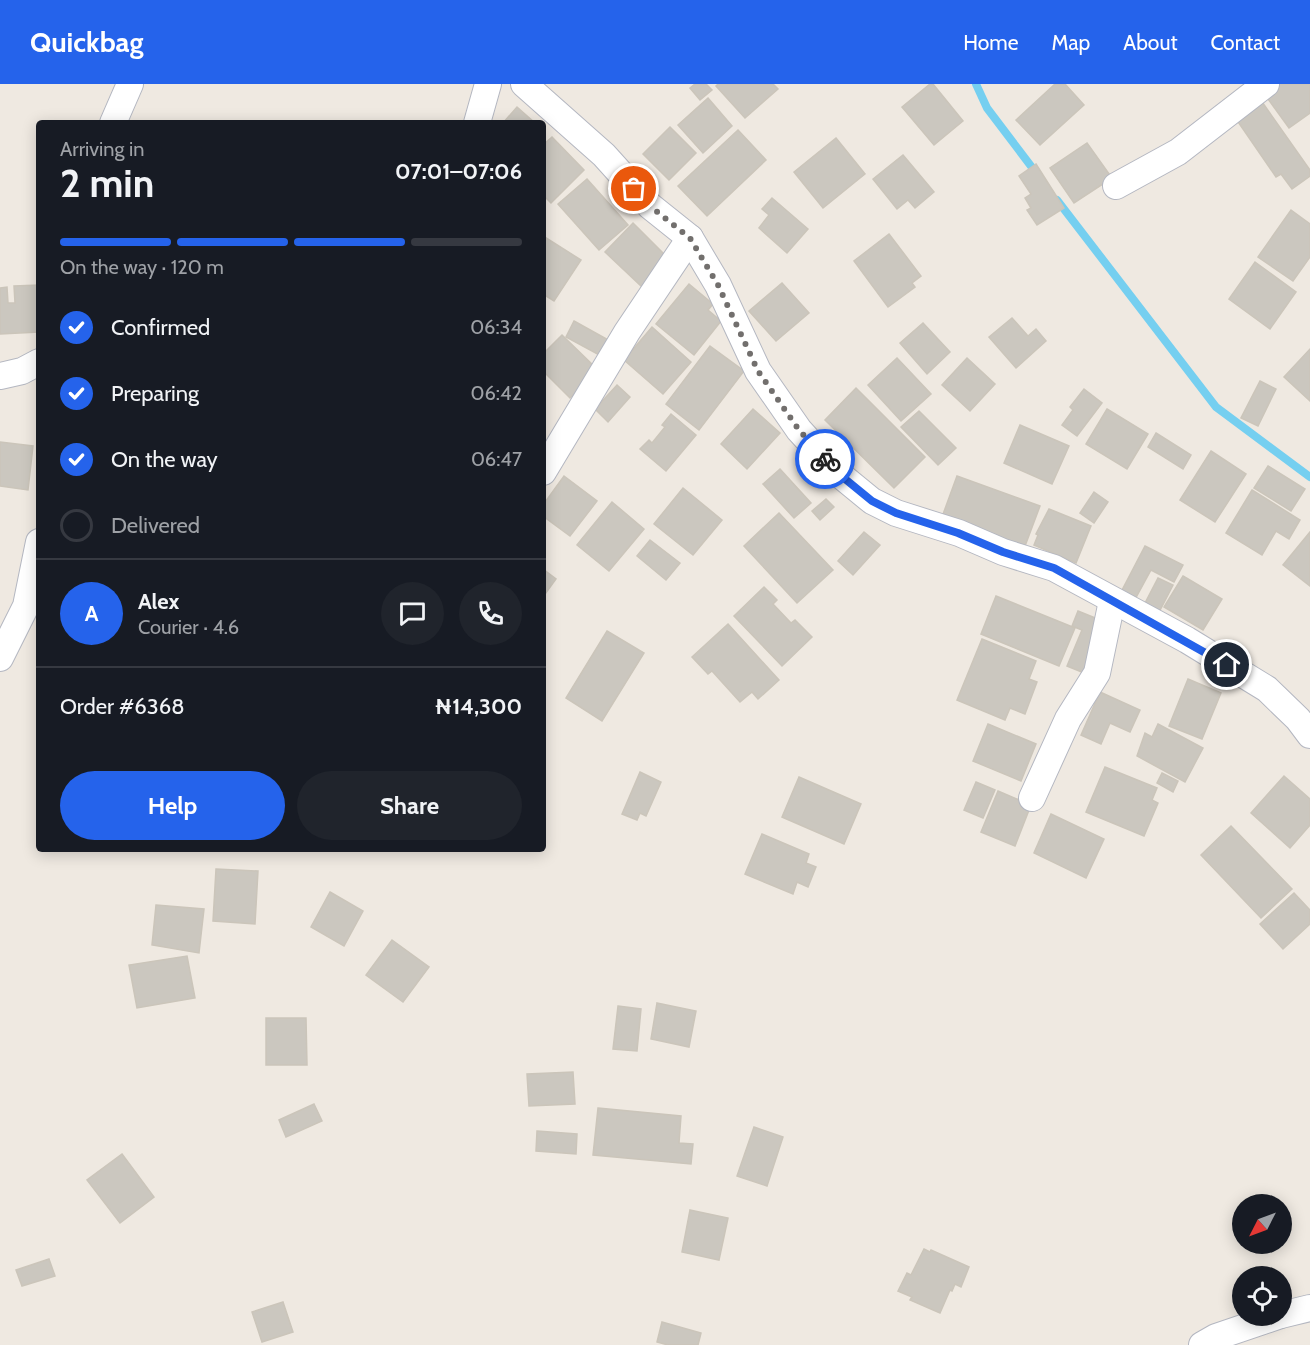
<!DOCTYPE html>
<meta charset="utf-8">
<style>
:root{--surface:#171b24;--page:#20242c;--text:#f1f3f6;--muted:#9ea1a6;--line:#363941;--accent:#2563eb}
body{margin:0;font-family:Cabin,sans-serif;background:var(--page);color:var(--text);height:100vh;display:flex;flex-direction:column;font-size:22px;white-space:nowrap}
*{box-sizing:border-box;margin:0}
p{font-size:20px;color:var(--muted)}
.icon{flex:none;width:33px;height:33px;fill:none;stroke:currentColor;stroke-width:2;stroke-linecap:round;stroke-linejoin:round}
.map{position:relative;flex:1;overflow:hidden}
.drawer{position:absolute;left:36px;top:36px;width:510px;height:732px;display:flex;flex-direction:column;background:var(--surface);border-radius:6px;box-shadow:0 3px 15px #0003}
.drawer>*{flex:none}
.needle{width:39px;rotate:228deg}
.tools{position:absolute;left:1232px;top:1110px;display:grid;gap:12px}
.tools a{display:grid;place-items:center;width:60px;height:60px;border-radius:50%;background:var(--surface);box-shadow:0 3px 15px #0003;font-size:30px}
.pin{position:absolute;display:grid;place-items:center;width:51px;height:51px;color:#fff;margin:-26px;border:3px solid #fff;border-radius:50%;box-shadow:0 2px 6px #0007}
.courier{position:absolute;display:grid;place-items:center;width:60px;height:60px;margin:-30px;border:4px solid #2563eb;border-radius:50%;background:#fff;color:#222;box-shadow:0 2px 8px #0007}
.summary em{font-style:normal;font-weight:700}
.summary div{display:flex;flex-direction:column-reverse}
.summary{display:flex;align-items:center;justify-content:space-between;height:102px;padding:0 24px}
h1{font-size:39px;font-weight:700;line-height:45px}
.bar{display:grid;grid-template-columns:repeat(4,1fr);gap:9px 6px;align-content:center;height:72px;padding:0 24px}
.bar i{height:8px;border-radius:4px;background:var(--line)}
.bar .on{background:var(--accent)}
.bar p{grid-column:span 4}
.line{display:flex;align-items:center;gap:15px;padding:0 24px;border-top:2px solid var(--line)}
.line div{flex:1}
.round{display:grid;place-items:center;flex:none;width:63px;height:63px;border-radius:32px;background:var(--page)}
ol{padding:0 24px;list-style:none}
li{display:flex;align-items:center;gap:18px;height:66px}
li p{margin-inline-start:auto}
li .icon{padding:6px;border-radius:50%;background:var(--accent);color:#fff;stroke-width:4}
li:last-child{color:var(--muted)}
li i{width:33px;height:33px;border:3px solid var(--line);border-radius:50%}
.primary-button{display:flex;gap:12px;margin-top:auto;padding:12px 24px}
.primary-button a{flex:1;height:69px;border-radius:36px;background:var(--accent);color:#fff;font-size:24px;font-weight:700;line-height:69px;text-align:center}
.primary-button a+a{background:var(--page);color:var(--text)}
header{display:flex;align-items:center;gap:36px;box-sizing:border-box;height:84px;padding:0 30px;background:var(--accent);color:#fff}
header strong{font-size:28px}
nav{display:flex;gap:33px;margin-inline-start:auto;font-size:21px}
.map>svg:first-child{display:block}
.lines{fill:none;stroke-linecap:round;stroke-linejoin:round}
.stream{stroke:#75cff0;stroke-width:8}
.building{fill:#cbc7bf;stroke:#cbc5ba;stroke-width:1.5}
.minor-casing{stroke:#b4b7c1;stroke-width:28}
.minor{stroke:#fff;stroke-width:26}
.done{stroke:#726f6d;stroke-width:6;stroke-dasharray:0 10.8}
.route{stroke:#2563eb;stroke-width:8}
</style>
<header>
<strong>Quickbag</strong>
<nav><a>Home</a><a>Map</a><a>About</a><a>Contact</a></nav>
</header>
<div class="map">
<svg width="1310" height="1261" viewBox="0 0 1310 1261">
<rect width="100%" height="100%" fill="#efe9e1"/>
<g class="lines">
<!-- stream -->
<g class="stream">
<polyline points="976,0 987,24 1037,90"/>
<polyline points="1057,116 1216,323 1310,393"/>
</g>
</g>
<!-- building -->
<g class="building">
<polygon points="695,0 706,0 712,6 700,16 690,4"/>
<polygon points="718,0 773,0 778,5 745,34 716,2"/>
<polygon points="930,0 933,0 963,37 934,61 902,23"/>
<polygon points="1055,0 1065,0 1084,21 1040,61 1016,36"/>
<polygon points="1274,0 1310,0 1310,29 1289,44 1263,8"/>
<polygon points="708,14 732,42 703,69 678,41"/>
<polygon points="1260,15 1310,86 1310,92 1292,105 1281,90 1276,93 1234,32"/>
<polygon points="517,23 535,39 503,39"/>
<polygon points="670,43 696,69 669,96 643,70"/>
<polygon points="738,46 766,76 707,132 678,102"/>
<polygon points="552,53 584,86 551,119 543,111 543,61"/>
<polygon points="836,54 865,90 823,124 794,88"/>
<polygon points="1087,59 1112,94 1074,119 1050,84"/>
<polygon points="903,71 934,108 915,124 908,116 897,125 873,95"/>
<polygon points="1036,80 1064,124 1037,141 1027,126 1031,124 1025,114 1031,110 1019,92"/>
<polygon points="587,95 628,141 599,166 558,120"/>
<polygon points="772,114 808,145 787,169 759,144 769,131 762,125"/>
<polygon points="1291,126 1310,140 1310,173 1293,197 1258,173"/>
<polygon points="633,139 669,175 642,203 605,168"/>
<polygon points="889,150 921,192 912,199 915,203 888,223 854,177"/>
<polygon points="543,152 581,176 554,217 543,210"/>
<polygon points="1255,178 1296,208 1270,245 1229,215"/>
<polygon points="782,199 809,229 776,257 749,227"/>
<polygon points="689,200 713,220 708,226 721,237 694,271 656,240"/>
<polygon points="39,201 39,248 0,250 0,204 7,203 8,219 15,219 14,202"/>
<polygon points="1012,234 1028,252 1036,245 1046,257 1016,284 989,253"/>
<polygon points="574,237 612,258 603,273 566,253"/>
<polygon points="923,239 950,268 927,290 900,259"/>
<polygon points="652,243 691,278 663,310 624,276"/>
<polygon points="562,251 598,286 570,314 543,287 543,270"/>
<polygon points="710,262 744,287 699,346 666,320"/>
<polygon points="1310,265 1310,317 1284,293"/>
<polygon points="897,274 931,310 901,337 868,301"/>
<polygon points="967,274 995,300 970,327 942,301"/>
<polygon points="1260,297 1276,305 1258,342 1241,334"/>
<polygon points="617,301 630,313 608,338 595,325"/>
<polygon points="856,304 925,373 894,404 825,336"/>
<polygon points="1084,305 1102,319 1077,352 1062,341 1073,326 1070,323"/>
<polygon points="753,325 780,349 747,385 721,360"/>
<polygon points="1107,325 1148,350 1127,385 1086,360"/>
<polygon points="919,327 956,364 938,381 901,343"/>
<polygon points="671,330 696,351 666,387 640,365 649,356 652,359 665,343 662,341"/>
<polygon points="1020,341 1069,362 1052,400 1004,379"/>
<polygon points="1156,349 1191,371 1183,385 1148,363"/>
<polygon points="0,358 33,362 28,406 0,402"/>
<polygon points="1211,367 1246,390 1215,438 1180,416"/>
<polygon points="1268,382 1305,405 1291,427 1254,404"/>
<polygon points="780,385 811,419 794,434 763,400"/>
<polygon points="564,392 597,417 570,452 543,432 543,421"/>
<polygon points="957,392 1040,422 1025,462 942,433"/>
<polygon points="683,404 722,436 693,471 654,440"/>
<polygon points="1252,406 1300,436 1289,455 1276,447 1262,471 1226,449"/>
<polygon points="1094,408 1108,418 1094,439 1080,429"/>
<polygon points="826,415 834,423 820,436 812,427"/>
<polygon points="612,418 644,445 609,487 577,461"/>
<polygon points="1049,425 1091,442 1076,479 1034,461 1038,451 1036,450"/>
<polygon points="779,429 833,486 797,519 744,462"/>
<polygon points="864,448 880,461 853,491 838,477"/>
<polygon points="1310,448 1310,502 1283,481"/>
<polygon points="650,456 680,479 666,496 637,472"/>
<polygon points="1145,462 1183,481 1174,498 1151,486 1133,519 1119,512"/>
<polygon points="543,485 556,495 543,513"/>
<polygon points="1183,492 1222,515 1203,546 1164,523"/>
<polygon points="1158,494 1173,501 1157,532 1142,525"/>
<polygon points="764,503 777,516 773,520 791,539 795,536 812,553 782,582 734,532"/>
<polygon points="996,512 1075,544 1059,582 981,550"/>
<polygon points="1078,527 1110,540 1089,591 1067,582 1082,546 1072,542"/>
<polygon points="728,540 779,596 758,615 752,608 740,618 712,587 708,590 692,573"/>
<polygon points="607,547 644,569 602,637 566,614"/>
<polygon points="982,555 1036,577 1029,595 1037,598 1025,630 1010,624 1005,636 957,616"/>
<polygon points="1188,595 1221,609 1202,655 1169,642"/>
<polygon points="1100,608 1140,626 1130,648 1110,639 1101,660 1081,651"/>
<polygon points="988,640 1036,660 1021,697 973,677"/>
<polygon points="1158,640 1203,664 1185,698 1137,672 1145,649 1152,653"/>
<polygon points="1105,683 1157,704 1152,716 1158,719 1144,752 1086,728"/>
<polygon points="640,688 661,698 646,732 640,729 637,736 622,730"/>
<polygon points="1162,689 1178,697 1173,708 1157,699"/>
<polygon points="1284,692 1310,715 1310,741 1290,764 1251,729"/>
<polygon points="799,693 861,720 844,760 782,733"/>
<polygon points="976,698 995,706 983,734 964,726"/>
<polygon points="998,707 1031,721 1015,762 981,748"/>
<polygon points="1051,730 1104,755 1086,794 1034,769"/>
<polygon points="1231,742 1292,805 1261,834 1201,771"/>
<polygon points="762,750 809,770 806,779 816,783 808,803 797,798 793,810 745,790"/>
<polygon points="216,785 258,787 255,840 213,837"/>
<polygon points="330,808 363,827 344,862 311,843"/>
<polygon points="1294,809 1310,826 1310,840 1283,865 1260,840"/>
<polygon points="156,821 204,825 199,869 152,861"/>
<polygon points="392,856 429,883 403,918 366,891"/>
<polygon points="187,872 195,914 137,924 129,881"/>
<polygon points="657,919 696,927 689,963 651,955"/>
<polygon points="618,922 641,925 637,967 613,965"/>
<polygon points="266,934 306,934 307,981 266,981"/>
<polygon points="573,988 575,1020 529,1022 527,990"/>
<polygon points="314,1020 322,1037 286,1053 279,1036"/>
<polygon points="598,1024 681,1032 679,1059 693,1060 691,1080 593,1071"/>
<polygon points="754,1043 783,1053 767,1102 737,1092"/>
<polygon points="537,1047 577,1050 576,1070 536,1067"/>
<polygon points="122,1070 154,1113 120,1139 87,1096"/>
<polygon points="690,1126 728,1134 719,1176 682,1168"/>
<polygon points="924,1165 930,1168 931,1166 969,1183 961,1203 955,1200 952,1207 950,1206 940,1229 910,1216 912,1213 898,1207 907,1189 911,1191"/>
<polygon points="49,1175 55,1192 22,1202 16,1186"/>
<polygon points="283,1218 293,1248 262,1258 252,1228"/>
<polygon points="662,1238 701,1249 698,1261 668,1261 657,1258"/>
</g>
<g class="lines">
<defs>
<g id="minor">
<polyline points="524,0 604,71 650,122 690,154 718,201 758,287 799,346 839,390 872,417 896,429 959,449 1003,468 1054,484 1187,556 1267,605 1298,635 1310,651"/>
<polyline points="113,39 130,0"/>
<polyline points="477,39 488,0"/>
<polyline points="1116,102 1178,68 1266,0"/>
<polyline points="0,292 22,287 39,278"/>
<polyline points="543,388 627,248 690,154"/>
<polyline points="0,574 26,522 39,458"/>
<polyline points="1032,714 1068,635 1097,589 1112,517"/>
<polyline points="1281,1231 1310,1224"/>
<polyline points="1202,1261 1216,1253 1278,1232"/>
</g>
</defs>
<!-- minor casing -->
<use href="#minor" class="minor-casing"/>
<!-- minor -->
<use href="#minor" class="minor"/>
</g>
<g class="lines">
<!-- done -->
<polyline class="done" points="634,105 650,122 690,154 718,201 758,287 799,346 825,375"/>
<!-- route -->
<polyline class="route" points="825,375 839,390 872,417 896,429 958,449 1003,468 1054,484 1227,581"/>
</g>
</svg>
<div class="tools">
<a><svg class="needle" viewBox="-14 -14 28 28"><path d="M0-13l5 13h-10z" fill="#e53935"/><path d="M0 13l5-13h-10z" fill="#9ea1a6"/></svg></a>
<a><svg class="icon" aria-label="locate" viewBox="0 0 24 24"><circle cx="12" cy="12" r="6"/><path d="M12 2v4M12 18v4M2 12h4M18 12h4"/></svg></a>
</div>
<div class="pin" style="left:634px;top:105px;background:#ea580c"><svg class="icon" aria-label="bag" viewBox="0 0 24 24"><path d="M5 8h14l-1 12H6zM9 8a3 3 0 0 1 6 0"/></svg></div>
<div class="pin" style="left:1227px;top:581px;background:#1f2937"><svg class="icon" aria-label="home" viewBox="0 0 24 24"><path d="M3 11l9-7 9 7M6 9v11h12V9"/></svg></div>
<div class="courier" style="left:825px;top:375px"><svg class="icon" aria-label="bike" viewBox="0 0 24 24"><circle cx="6" cy="16" r="4"/><circle cx="18" cy="16" r="4"/><path d="M6 16l4-8h5l3 8M10 8l3 8H6M13 5h3"/></svg></div>
<section class="drawer">
<div class="summary"><div><h1>2 min</h1><p>Arriving in</p></div><em>07:01–07:06</em></div>
<div class="bar"><i class="on"></i><i class="on"></i><i class="on"></i><i></i><p>On the way · 120 m</p></div>
<ol>
<li><svg class="icon" aria-label="check" viewBox="0 0 24 24"><path d="M5 12l5 5 9-10"/></svg>Confirmed<p>06:34</p></li>
<li><svg class="icon" aria-label="check" viewBox="0 0 24 24"><path d="M5 12l5 5 9-10"/></svg>Preparing<p>06:42</p></li>
<li><svg class="icon" aria-label="check" viewBox="0 0 24 24"><path d="M5 12l5 5 9-10"/></svg>On the way<p>06:47</p></li>
<li><i></i>Delivered</li>
</ol>
<div class="line" style="height:108px"><b class="round" style="background:var(--accent);color:#fff">A</b><div><b>Alex</b><p>Courier · 4.6</p></div><a class="round"><svg class="icon" aria-label="chat" viewBox="0 0 24 24"><path d="M4 5h16v11H9l-5 4z"/></svg></a><a class="round"><svg class="icon" aria-label="phone" viewBox="0 0 24 24"><path d="M5 4h4l2 5-3 2q2 4 5 5l2-3 5 2v4C11 20 4 13 5 4z"/></svg></a></div>
<div class="line" style="height:78px"><div>Order #6368</div><b>₦14,300</b></div>
<div class="primary-button"><a>Help</a><a>Share</a></div>
</section>
</div>
